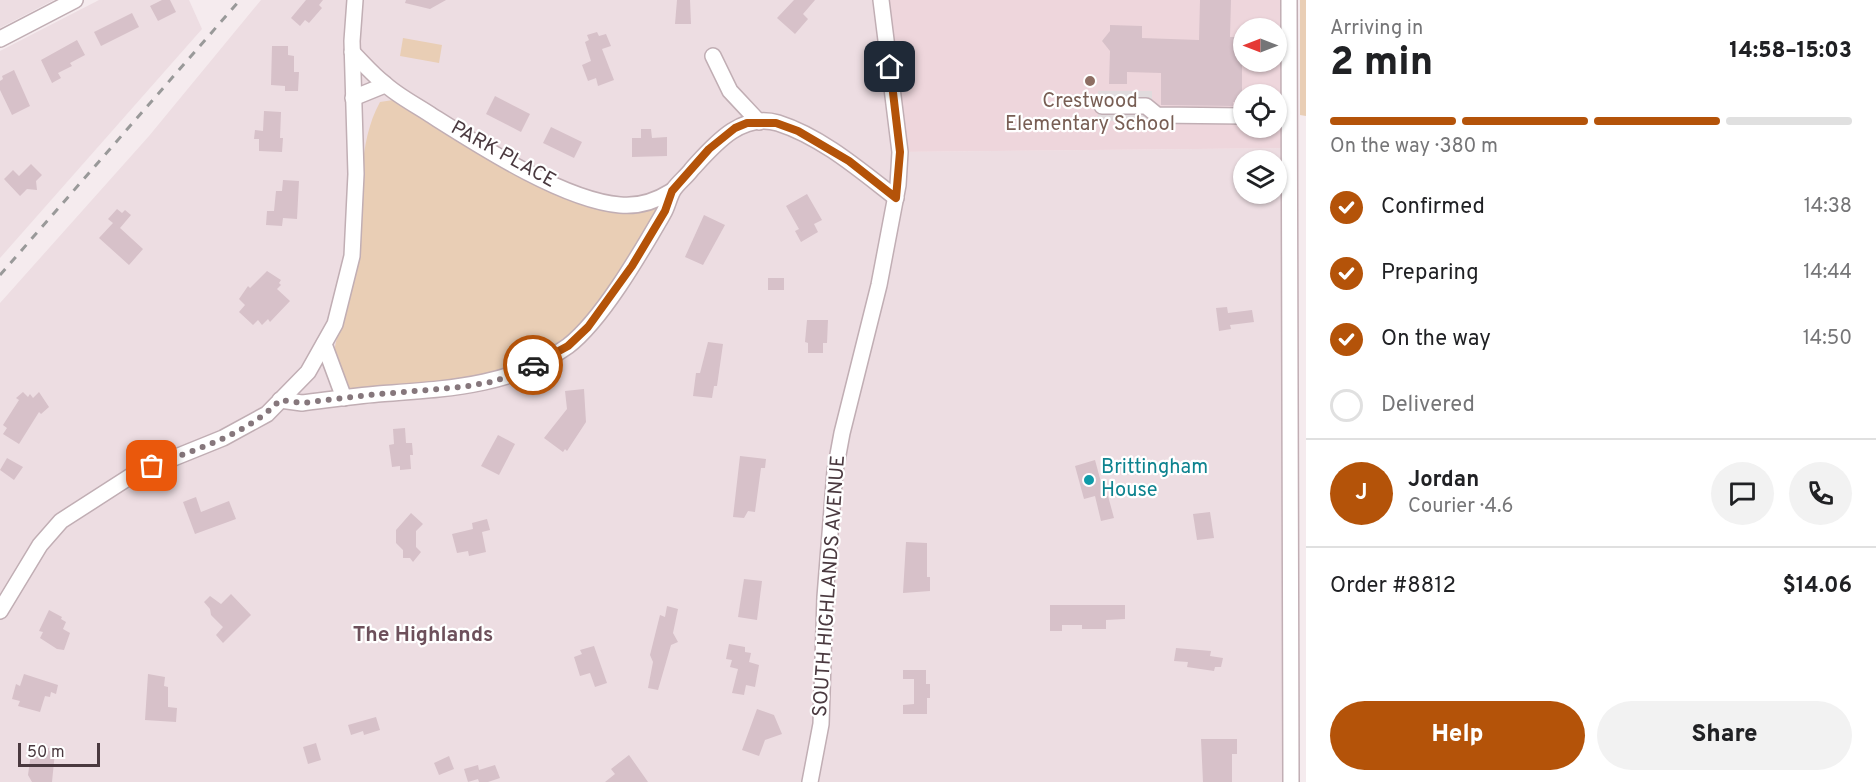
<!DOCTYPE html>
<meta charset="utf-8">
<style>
:root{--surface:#fff;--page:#f2f2f2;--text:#202124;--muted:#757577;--line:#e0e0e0;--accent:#b45309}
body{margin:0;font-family:Overpass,sans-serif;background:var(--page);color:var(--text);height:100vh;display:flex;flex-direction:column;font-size:22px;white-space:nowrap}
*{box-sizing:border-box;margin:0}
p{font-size:20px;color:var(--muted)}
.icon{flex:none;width:33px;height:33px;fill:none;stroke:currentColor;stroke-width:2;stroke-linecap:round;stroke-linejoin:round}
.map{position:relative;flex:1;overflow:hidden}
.panel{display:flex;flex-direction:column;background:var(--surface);width:570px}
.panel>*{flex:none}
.needle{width:39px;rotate:270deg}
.controls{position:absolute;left:1233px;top:18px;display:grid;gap:12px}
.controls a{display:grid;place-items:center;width:54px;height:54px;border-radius:50%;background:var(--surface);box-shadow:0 2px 4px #0004;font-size:30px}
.scale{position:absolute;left:18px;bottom:15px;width:82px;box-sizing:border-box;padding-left:6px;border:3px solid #4a393f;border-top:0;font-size:16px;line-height:21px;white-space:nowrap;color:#4a393f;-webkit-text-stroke:4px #fff;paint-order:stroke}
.pin{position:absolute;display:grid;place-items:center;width:51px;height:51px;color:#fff;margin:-26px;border-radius:12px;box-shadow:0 3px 9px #0006}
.courier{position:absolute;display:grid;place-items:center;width:60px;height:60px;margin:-30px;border:4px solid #b45309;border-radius:50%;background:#fff;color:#222;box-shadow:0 2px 8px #0007}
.head em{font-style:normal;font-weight:800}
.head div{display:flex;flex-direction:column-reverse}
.head{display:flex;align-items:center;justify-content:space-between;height:102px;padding:0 24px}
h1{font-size:39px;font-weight:800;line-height:45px}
.bar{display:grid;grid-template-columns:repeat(4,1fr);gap:9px 6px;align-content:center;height:72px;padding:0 24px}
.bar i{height:8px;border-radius:4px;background:var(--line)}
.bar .selected{background:var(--accent)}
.bar p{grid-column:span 4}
.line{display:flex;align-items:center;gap:15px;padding:0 24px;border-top:2px solid var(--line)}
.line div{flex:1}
.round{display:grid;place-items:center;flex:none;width:63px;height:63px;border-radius:32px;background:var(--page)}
ol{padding:0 24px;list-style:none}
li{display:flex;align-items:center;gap:18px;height:66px}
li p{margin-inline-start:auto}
li .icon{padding:6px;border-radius:50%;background:var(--accent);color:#fff;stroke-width:4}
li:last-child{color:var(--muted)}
li i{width:33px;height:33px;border:3px solid var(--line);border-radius:50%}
.cta{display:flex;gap:12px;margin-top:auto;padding:12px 24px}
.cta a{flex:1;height:69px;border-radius:36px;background:var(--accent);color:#fff;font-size:24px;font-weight:800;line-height:69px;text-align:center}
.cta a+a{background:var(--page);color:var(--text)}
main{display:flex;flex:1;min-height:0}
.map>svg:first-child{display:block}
.residential{fill:#eddde2;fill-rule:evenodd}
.education{fill:#eed6dc;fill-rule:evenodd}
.green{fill:#e9ceb5}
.parking{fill:#e1dbdd}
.building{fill:#d7c1c9}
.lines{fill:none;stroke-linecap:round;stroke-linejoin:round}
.minor-casing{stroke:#c1aeb4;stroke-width:18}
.minor{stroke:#fff;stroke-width:15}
.rail{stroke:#999;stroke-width:3;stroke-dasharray:8 8;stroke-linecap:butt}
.done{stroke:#86777c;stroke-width:6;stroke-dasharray:0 10.8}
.route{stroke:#b45309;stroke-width:8}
.education-dot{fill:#8d6e63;stroke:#fff;stroke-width:2}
.culture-dot{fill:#0f9aa8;stroke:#fff;stroke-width:2}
.labels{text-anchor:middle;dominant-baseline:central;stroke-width:4.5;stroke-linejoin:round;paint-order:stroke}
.education-label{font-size:20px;fill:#785e54;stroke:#fff}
.street-label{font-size:20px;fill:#4a393f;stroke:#fff}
.culture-label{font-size:20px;fill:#0d838f;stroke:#fff;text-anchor:start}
.neighbourhood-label{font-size:21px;font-weight:bold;fill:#6d505b;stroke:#fff}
</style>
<main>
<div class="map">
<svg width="1306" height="782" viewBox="0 0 1306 782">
<rect width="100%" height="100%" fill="#f5ebee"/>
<!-- residential -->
<g class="residential">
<polygon points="0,0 54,0 0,28"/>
<polygon points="99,0 189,0 202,29 0,258 0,51"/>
<path d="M 261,0 L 881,0 L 900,152 L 1289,148 L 1291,782 L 0,782 L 0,303 L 149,136 ZM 1244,160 L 1276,160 L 1276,194 L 1244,194 Z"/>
</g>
<!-- education -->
<path class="education" d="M 881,0 L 1289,0 L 1289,148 L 900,152 ZM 1244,28 L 1276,28 L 1276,62 L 1244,62 ZM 1244,94 L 1276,94 L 1276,128 L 1244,128 Z"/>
<!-- green -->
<g class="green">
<polygon points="1300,0 1306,0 1306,116 1300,115"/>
<polygon points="403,38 442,45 439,63 400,56"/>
<path d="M 393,100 L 444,129 L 613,210 L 664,200 L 621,275 L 565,344 L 532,362 L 464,383 L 346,391 C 342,380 334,367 334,356 C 334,336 347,319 350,299 C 354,280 357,260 359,241 C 363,194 357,144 380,102 Z"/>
</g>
<!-- parking -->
<rect class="parking" x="1098" y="91" width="54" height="30"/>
<!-- building -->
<g class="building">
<polygon points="162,0 170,0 176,12 158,21 150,6"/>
<polygon points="306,0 323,0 319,5 322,8 309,23 305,20 300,26 291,18"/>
<polygon points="406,0 446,0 430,9 405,3"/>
<polygon points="677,0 690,0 691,24 675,24"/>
<polygon points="794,0 815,0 803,14 808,19 795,34 777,18"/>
<polygon points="1200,0 1231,0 1230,37 1239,37 1238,61 1242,61 1242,102 1233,102 1233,106 1161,105 1161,73 1127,72 1127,84 1109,84 1110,51 1102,41 1110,31 1110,25 1142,26 1142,38 1199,40"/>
<polygon points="132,13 139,27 101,46 94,32"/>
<polygon points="597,32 599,36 606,34 611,46 602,49 614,80 598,86 596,78 588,81 582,65 591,61 585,42 589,40 587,35"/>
<polygon points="77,40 85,55 70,63 72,66 58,73 61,78 52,83 41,60"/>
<polygon points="272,46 288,46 288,55 294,56 294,72 299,72 298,91 285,91 285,86 271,85"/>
<polygon points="14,70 30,106 12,115 0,90 0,81 3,79 2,76"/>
<polygon points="495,96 530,114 521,132 486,114"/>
<polygon points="264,111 281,112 280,138 283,138 282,152 259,151 259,139 254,139 255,130 263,131"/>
<polygon points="551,127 582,142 574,158 543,143"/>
<polygon points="641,129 651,129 652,138 667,137 667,156 632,157 632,138 641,138"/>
<polygon points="31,164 42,175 36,181 37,190 27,189 20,196 4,179 13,170 19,176"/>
<polygon points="283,180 299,181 297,219 283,218 282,226 266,225 267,211 274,211 276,191 282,191"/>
<polygon points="807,194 822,220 814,224 818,232 801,242 795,231 799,229 786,206"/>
<polygon points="117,209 122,213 125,210 131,215 120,228 143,249 129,265 99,238 113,223 108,219"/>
<polygon points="704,215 725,225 703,265 685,257"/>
<polygon points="267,271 281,280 279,283 281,285 277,289 290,301 270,322 268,319 262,325 258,320 253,325 239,312 245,305 239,299 248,286 250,288"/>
<rect x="768" y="278" width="16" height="12"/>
<polygon points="1227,307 1228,313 1252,310 1254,322 1230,325 1231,329 1219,331 1216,308"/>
<polygon points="807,320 828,320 827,343 823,343 823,353 808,353 808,343 805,342"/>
<polygon points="708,342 723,344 717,386 714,386 712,398 693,396 696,373 700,373"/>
<polygon points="584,389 586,422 567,451 565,449 563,452 544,438 567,409 565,391"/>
<polygon points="23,392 28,397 30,394 33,398 39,392 49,407 41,414 39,412 19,444 3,434 7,428 3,425 19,400 16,398"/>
<polygon points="405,428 406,443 412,443 413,455 410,455 411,469 400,470 400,466 392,467 389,445 394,444 393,429"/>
<polygon points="498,435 515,444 499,475 481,466"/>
<polygon points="740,456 766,459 765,468 761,468 755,512 748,511 744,518 733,517"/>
<polygon points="7,458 23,467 14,480 0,470"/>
<polygon points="1095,460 1105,497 1108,496 1114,518 1101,521 1095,496 1084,499 1075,466"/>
<polygon points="196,497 201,512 229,501 236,519 195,534 183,502"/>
<polygon points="1210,512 1214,538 1197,540 1193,514"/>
<polygon points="411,513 423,524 416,531 416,547 421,552 413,562 410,558 403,558 403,550 396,543 396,530"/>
<polygon points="487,519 490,530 482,532 486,552 469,556 468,551 457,553 452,534 473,529 472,523"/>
<polygon points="906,542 927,543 927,577 930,577 930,591 903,593"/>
<polygon points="744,579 762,581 757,620 738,617"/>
<polygon points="231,594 251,615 223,643 216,635 223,627 211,615 210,609 204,602 210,596 221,604"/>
<polygon points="1050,605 1125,605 1125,619 1106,620 1106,629 1082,629 1082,625 1062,625 1062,631 1050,631"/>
<polygon points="667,606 678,609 673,633 678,642 671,645 658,690 648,688 653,662 650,655 660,615 665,617"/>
<polygon points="49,610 62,617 61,619 66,622 63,629 70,633 64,650 57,649 40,638 43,632 39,631"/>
<polygon points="729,644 745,647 745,652 751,653 749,662 759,665 755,687 746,685 744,695 732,693 738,669 730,667 732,660 726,659"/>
<polygon points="594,646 607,683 595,687 590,673 580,676 574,657 582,654 580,650"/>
<polygon points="1176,648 1211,651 1210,656 1223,658 1221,667 1215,667 1214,671 1187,667 1188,662 1174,661"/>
<polygon points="903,670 926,670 926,684 930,684 930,698 927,698 927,714 903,714 903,705 914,704 914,679 903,679"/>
<polygon points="24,674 58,685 56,694 51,692 50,697 45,696 40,712 18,706 20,701 12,699 16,684 20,686"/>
<polygon points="148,674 165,677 164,686 168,687 168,707 177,708 176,722 145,720"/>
<polygon points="757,709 774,715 782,734 765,740 759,756 742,750"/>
<polygon points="376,717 380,730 364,735 363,731 351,735 348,725"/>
<polygon points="1201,739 1237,739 1237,754 1232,754 1232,782 1203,782"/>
<polygon points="316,743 321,760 308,764 303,747"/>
<polygon points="32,746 49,748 49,751 55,752 52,782 32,782 28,775"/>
<polygon points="629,755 648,782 605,782 615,774 611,769"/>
<polygon points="449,756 454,769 439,775 434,763"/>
<polygon points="478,765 479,770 495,765 500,778 488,782 479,782 478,779 468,782 464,769"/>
</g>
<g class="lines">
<defs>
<g id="minor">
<polyline points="1289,0 1291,782"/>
<polyline points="0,39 75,0"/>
<path d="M 352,52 C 363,63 373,75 385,84 C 398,96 416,105 431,115 C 480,146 563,200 620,205 C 640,207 656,201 672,191"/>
<polyline points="713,56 730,91 759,122"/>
<polyline points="353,98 385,85"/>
<polyline points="1102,106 1146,106 1157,115 1244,116"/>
<polyline points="324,344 344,398"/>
<path d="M 280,400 L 302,403 C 327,400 353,396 378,394 C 444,389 512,387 568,346 C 602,320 641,252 663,214 C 668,206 669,196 674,189 C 679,182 687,176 692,169 C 714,145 741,112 778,123 C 822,137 861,171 896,198"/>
<polyline points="0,611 40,545 61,521 134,474 223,438 267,414 308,372 335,324 352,256 356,174 352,41 355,0"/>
<polyline points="810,782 821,724 825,597 835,471 842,433 879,285 898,185 900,152 881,0"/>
</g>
</defs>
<!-- minor casing -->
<use href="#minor" class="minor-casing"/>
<!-- minor -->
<use href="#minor" class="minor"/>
<!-- rail -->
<polyline class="rail" points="0,275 240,0"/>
</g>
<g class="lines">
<!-- done -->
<path class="done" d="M 152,466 C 196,449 247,435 280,400 L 302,403 L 369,395 L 462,387 L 496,381 L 533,365"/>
<!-- route -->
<polyline class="route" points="533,365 568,346 588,327 632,266 665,211 672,191 709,149 735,128 747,123 776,123 798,131 849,161 896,198 900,152 890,67"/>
</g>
<!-- markers -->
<circle class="education-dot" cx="1090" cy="81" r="6"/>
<circle class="culture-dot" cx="1089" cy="480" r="6"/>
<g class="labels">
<!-- education labels -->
<g class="education-label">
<text x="1090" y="102">Crestwood<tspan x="1090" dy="23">Elementary School</tspan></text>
</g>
<!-- street labels -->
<g class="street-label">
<text transform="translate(503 155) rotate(29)">PARK PLACE</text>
<text transform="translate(830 586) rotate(-86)">SOUTH HIGHLANDS AVENUE</text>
</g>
<!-- culture labels -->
<g class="culture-label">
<text x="1101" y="468">Brittingham<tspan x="1101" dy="23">House</tspan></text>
</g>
<!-- neighbourhood labels -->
<g class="neighbourhood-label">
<text x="423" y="635">The Highlands</text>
</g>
</g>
</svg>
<div class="controls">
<a><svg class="needle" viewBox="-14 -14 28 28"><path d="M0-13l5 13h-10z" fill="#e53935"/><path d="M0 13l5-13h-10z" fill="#757577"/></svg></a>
<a><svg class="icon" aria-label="locate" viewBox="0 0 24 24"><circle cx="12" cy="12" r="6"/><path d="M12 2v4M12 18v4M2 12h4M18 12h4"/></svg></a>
<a><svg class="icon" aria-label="layers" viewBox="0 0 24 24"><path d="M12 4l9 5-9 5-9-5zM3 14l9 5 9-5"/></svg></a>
</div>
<div class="scale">50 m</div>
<div class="pin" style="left:152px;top:466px;background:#ea580c"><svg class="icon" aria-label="bag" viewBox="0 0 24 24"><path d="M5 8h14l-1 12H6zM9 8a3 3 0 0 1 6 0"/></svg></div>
<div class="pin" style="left:890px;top:67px;background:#1f2937"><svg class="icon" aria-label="home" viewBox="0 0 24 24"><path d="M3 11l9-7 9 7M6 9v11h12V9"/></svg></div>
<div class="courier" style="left:533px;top:365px"><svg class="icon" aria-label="car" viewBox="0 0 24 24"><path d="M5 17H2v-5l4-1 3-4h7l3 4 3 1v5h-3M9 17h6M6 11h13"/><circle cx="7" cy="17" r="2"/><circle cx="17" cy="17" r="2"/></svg></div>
</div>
<section class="panel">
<div class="head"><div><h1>2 min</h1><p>Arriving in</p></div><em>14:58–15:03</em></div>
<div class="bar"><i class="selected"></i><i class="selected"></i><i class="selected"></i><i></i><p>On the way · 380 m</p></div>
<ol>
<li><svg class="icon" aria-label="check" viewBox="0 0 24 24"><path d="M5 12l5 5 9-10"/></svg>Confirmed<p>14:38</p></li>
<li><svg class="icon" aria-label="check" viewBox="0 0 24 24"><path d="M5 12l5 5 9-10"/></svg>Preparing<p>14:44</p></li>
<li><svg class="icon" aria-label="check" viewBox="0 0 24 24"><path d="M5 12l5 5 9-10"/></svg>On the way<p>14:50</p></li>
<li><i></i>Delivered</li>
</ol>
<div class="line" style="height:108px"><b class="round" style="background:var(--accent);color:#fff">J</b><div><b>Jordan</b><p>Courier · 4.6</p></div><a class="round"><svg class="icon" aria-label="chat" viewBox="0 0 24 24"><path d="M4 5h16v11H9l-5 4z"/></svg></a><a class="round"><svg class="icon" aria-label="phone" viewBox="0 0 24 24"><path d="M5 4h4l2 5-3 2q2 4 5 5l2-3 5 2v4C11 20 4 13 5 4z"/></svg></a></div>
<div class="line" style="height:78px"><div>Order #8812</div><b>$14.06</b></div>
<div class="cta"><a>Help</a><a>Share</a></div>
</section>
</main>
